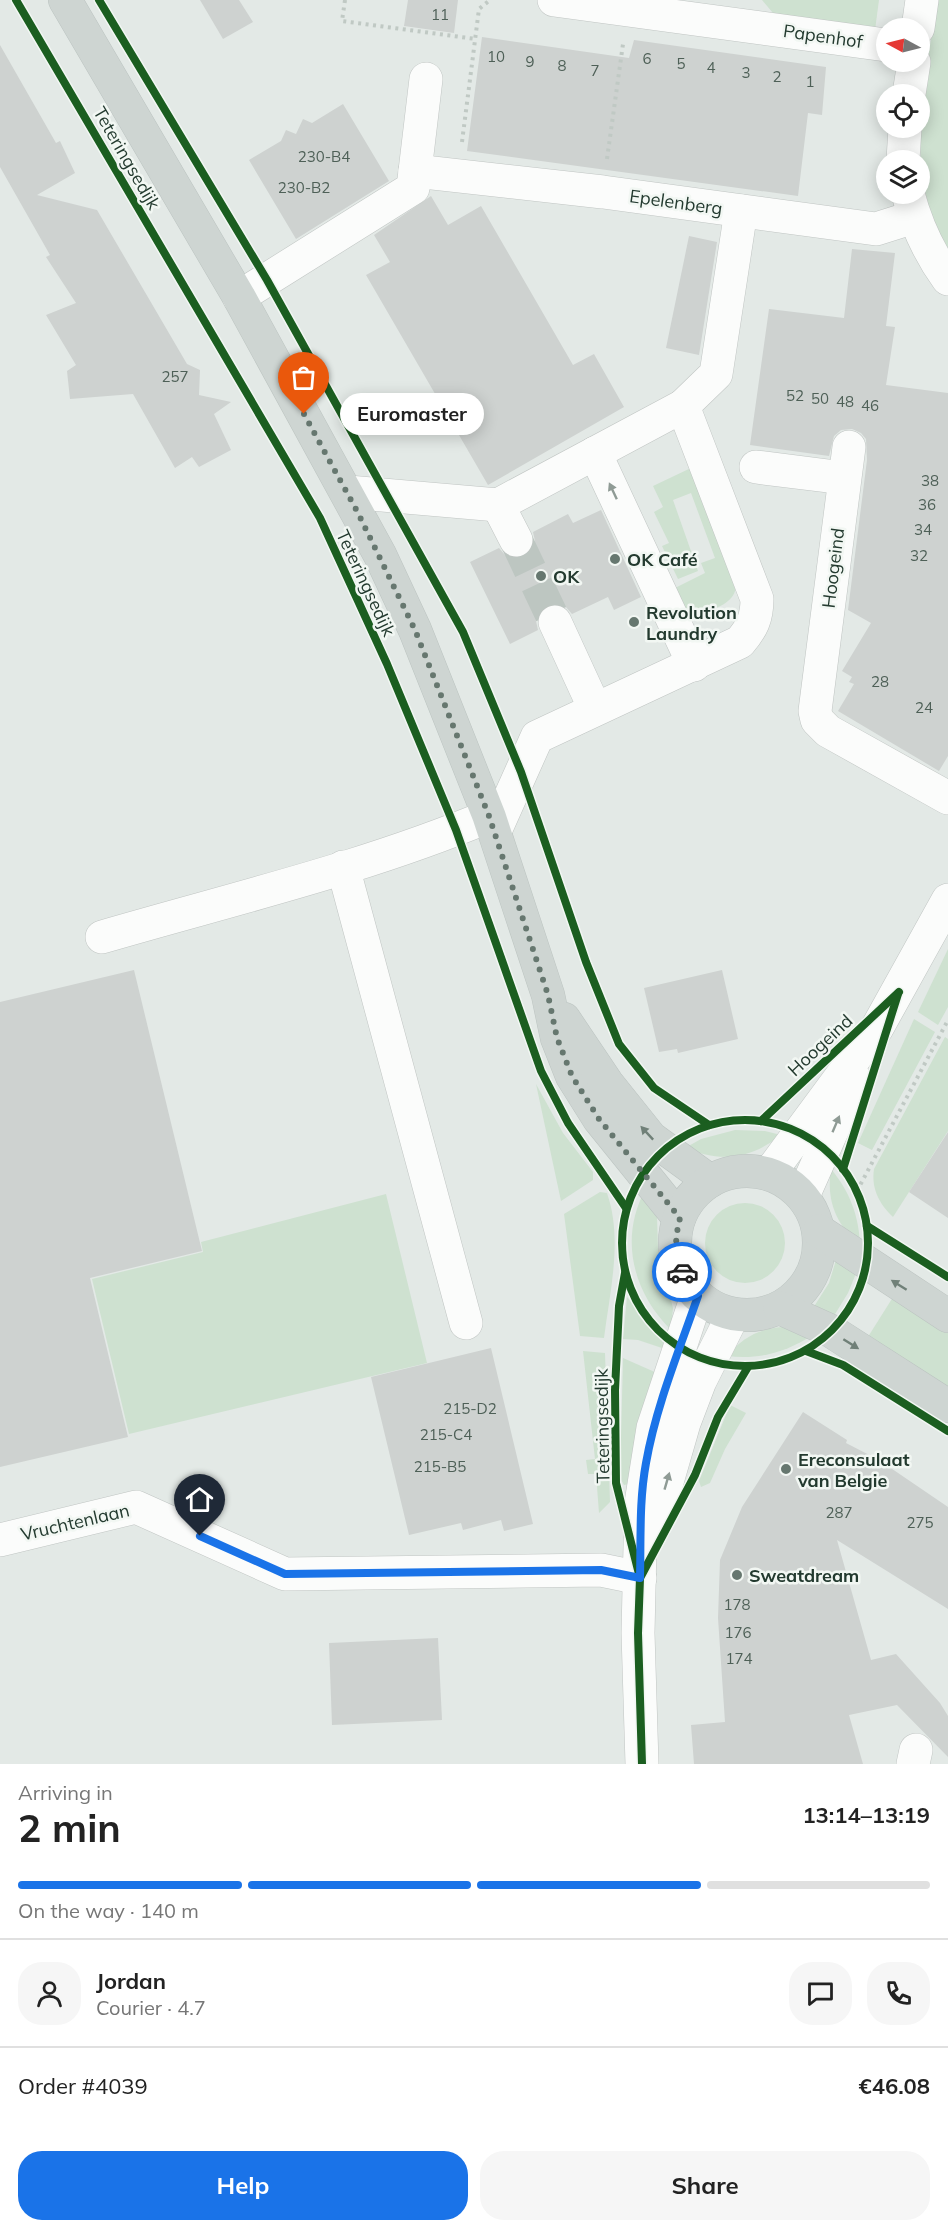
<!DOCTYPE html>
<meta charset="utf-8">
<style>
:root{--surface:#fff;--page:#f6f6f6;--text:#222;--muted:#767676;--line:#e0e0e0;--accent:#1a73e8}
body{margin:0;font-family:Mulish,sans-serif;background:var(--page);color:var(--text);height:100vh;display:flex;flex-direction:column;font-size:22px;white-space:nowrap}
*{box-sizing:border-box;margin:0}
p{font-size:20px;color:var(--muted)}
.icon{flex:none;width:33px;height:33px;fill:none;stroke:currentColor;stroke-width:2;stroke-linecap:round;stroke-linejoin:round}
.map{position:relative;height:1764px;overflow:hidden}
.details{display:flex;flex-direction:column;background:var(--surface);flex:1}
.details>*{flex:none}
.needle{width:39px;rotate:277deg}
.buttons{position:absolute;left:876px;top:18px;display:grid;gap:12px}
.buttons a{display:grid;place-items:center;width:54px;height:54px;border-radius:50%;background:var(--surface);box-shadow:0 3px 15px #0003;font-size:30px}
.pin{position:absolute;display:grid;place-items:center;width:51px;height:51px;color:#fff;margin:-62px -26px;border-radius:50% 50% 50% 0;rotate:-45deg;box-shadow:0 0 6px #0007}
.pin .icon{rotate:45deg}
.courier{position:absolute;display:grid;place-items:center;width:60px;height:60px;margin:-30px;border:4px solid #1a73e8;border-radius:50%;background:#fff;color:#222;box-shadow:0 2px 8px #0007}
.bubble{position:absolute;height:42px;border-radius:21px;background:var(--surface);box-shadow:0 3px 15px #0003;font-size:20px;font-weight:700;line-height:42px;text-align:center}
.summary em{font-style:normal;font-weight:700}
.summary div{display:flex;flex-direction:column-reverse}
.summary{display:flex;align-items:center;justify-content:space-between;height:102px;padding:0 18px}
h1{font-size:39px;font-weight:700;line-height:45px}
.bar{display:grid;grid-template-columns:repeat(4,1fr);gap:9px 6px;align-content:center;height:72px;padding:0 18px}
.bar i{height:8px;border-radius:4px;background:var(--line)}
.bar .active{background:var(--accent)}
.bar p{grid-column:span 4}
.line{display:flex;align-items:center;gap:15px;padding:0 18px;border-top:2px solid var(--line)}
.line div{flex:1}
.round{display:grid;place-items:center;flex:none;width:63px;height:63px;border-radius:24px;background:var(--page)}
.button{display:flex;gap:12px;margin-top:auto;padding:12px 18px}
.button a{flex:1;height:69px;border-radius:24px;background:var(--accent);color:#fff;font-size:24px;font-weight:700;line-height:69px;text-align:center}
.button a+a{background:var(--page);color:var(--text)}
.map>svg:first-child{display:block}
.green{fill:#cee1d0}
.building{fill:#ced2d0}
.lines{fill:none;stroke-linecap:round;stroke-linejoin:round}
.minor-tunnel{stroke:#bdc6c1;stroke-width:33;stroke-dasharray:33 16;stroke-linecap:butt}
.minor-casing{stroke:#c0c5c3;stroke-width:34}
.major-casing{stroke:#bcc4c1;stroke-width:34}
.path{stroke:#c0c9c4;stroke-width:4;stroke-dasharray:3 4.5;stroke-linecap:butt}
.minor{stroke:#fbfcfb;stroke-width:33}
.major{stroke:#ced5d2;stroke-width:33}
.cycleway-casing{stroke:#f2f7f3;stroke-width:11}
.cycleway{stroke:#1b5e20;stroke-width:8}
.oneway{fill:#8f9b95}
.oneway2{fill:#708078}
.done{stroke:#66776f;stroke-width:6;stroke-dasharray:0 10.8}
.route{stroke:#1a73e8;stroke-width:8}
.poi-dot{fill:#66776f;stroke:#f2f7f3;stroke-width:2}
.labels{text-anchor:middle;dominant-baseline:central;stroke-width:5;stroke-linejoin:round;paint-order:stroke}
.number-label{font-size:15px;fill:#4e6057}
.street-label{font-size:18px;fill:#233a2f;stroke:#f2f7f3}
.poi-label{font-size:18px;font-weight:bold;fill:#233a2f;stroke:#f2f7f3;text-anchor:start}
</style>
<div class="map">
<svg width="948" height="1764" viewBox="0 0 948 1764">
<rect width="100%" height="100%" fill="#e3e9e6"/>
<!-- green -->
<g class="green">
<polygon points="762,0 879,0 875,30 773,13"/>
<path d="M 937,0 L 948,0 L 948,249 C 901,174 926,81 937,0 Z"/>
<path d="M 693,467 L 736,585 C 736,603 714,609 700,614 L 685,608 L 673,589 L 705,573 L 701,563 L 715,558 L 691,493 L 673,500 L 698,571 L 678,579 L 662,546 L 669,543 L 654,512 L 663,507 L 653,486 Z"/>
<polygon points="948,949 948,1007 938,1025 918,1012"/>
<polygon points="914,1019 935,1032 872,1150 858,1143"/>
<path d="M 945,1037 L 948,1039 L 948,1131 L 893,1217 C 879,1204 871,1188 874,1169 Z"/>
<polygon points="536,1084 563,1133 593,1172 593,1180 561,1201"/>
<path d="M 735,1130 L 765,1131 L 781,1135 C 751,1159 721,1163 685,1148 L 701,1139 Z"/>
<path d="M 831,1169 C 850,1192 859,1216 860,1246 C 836,1224 826,1201 831,1169 Z"/>
<path d="M 645,1190 L 657,1215 L 658,1249 L 673,1308 L 671,1330 C 633,1292 619,1239 645,1190 Z"/>
<path d="M 600,1192 L 607,1193 C 623,1239 610,1291 604,1338 L 580,1336 L 564,1214 Z"/>
<polygon points="386,1194 427,1363 129,1434 92,1279 203,1252 201,1242"/>
<circle cx="745" cy="1243" r="40"/>
<polygon points="836,1260 857,1271 848,1293 832,1319 815,1308 815,1305 829,1283"/>
<polygon points="895,1294 948,1329 948,1393 866,1340"/>
<polygon points="627,1297 666,1346 665,1349 638,1340 623,1339"/>
<path d="M 782,1327 L 813,1335 C 786,1352 760,1360 727,1356 C 743,1337 759,1329 782,1327 Z"/>
<polygon points="583,1351 605,1353 610,1502 599,1513 596,1474 588,1474 586,1460 595,1459"/>
<polygon points="623,1358 657,1373 629,1484 624,1485 620,1478"/>
<polygon points="730,1405 746,1413 725,1449 710,1483 701,1487 699,1481"/>
</g>
<!-- building -->
<g class="building">
<polygon points="200,0 239,0 253,22 223,39"/>
<polygon points="408,0 458,0 454,33 404,26"/>
<polygon points="482,37 629,58 634,40 826,67 822,115 808,113 798,196 467,151"/>
<polygon points="0,45 56,143 60,141 75,173 37,195 97,210 187,364 200,370 199,395 231,402 214,414 231,450 199,467 192,457 175,468 133,394 70,399 67,371 76,365 46,315 76,303 46,257 50,255 0,167"/>
<polygon points="343,104 389,181 296,239 249,160 281,141 286,130 296,134 303,119 312,123"/>
<polygon points="431,196 448,225 481,206 573,365 594,354 624,407 488,485 366,275 390,262 374,235"/>
<polygon points="689,236 717,242 699,355 666,348"/>
<polygon points="852,249 895,253 886,326 895,327 886,385 948,393 948,756 939,771 838,711 854,684 849,682 852,677 842,671 871,623 848,610 867,460 866,439 861,433 852,429 841,430 834,436 829,456 750,445 769,309 844,318"/>
<polygon points="601,510 641,597 614,610 608,597 572,614 565,606 557,603 548,605 539,612 536,621 538,630 510,644 470,562 499,548 506,556 515,559 524,557 532,550 535,541 533,532 568,514 573,523"/>
<polygon points="134,970 202,1251 90,1278 128,1437 0,1467 0,1002"/>
<polygon points="722,970 738,1039 678,1053 677,1049 659,1052 644,988"/>
<polygon points="948,1132 948,1218 909,1192"/>
<polygon points="491,1348 533,1524 504,1531 501,1520 463,1530 461,1523 409,1535 371,1377"/>
<polygon points="803,1412 847,1440 846,1443 879,1460 948,1507 948,1609 837,1540 871,1660 896,1654 940,1703 948,1716 948,1757 897,1705 849,1715 863,1764 694,1764 691,1725 725,1722 718,1618 720,1560 742,1507"/>
<polygon points="438,1638 442,1720 332,1725 329,1643"/>
</g>
<g class="lines">
<!-- minor-tunnel -->
<polyline class="minor-tunnel" points="516,540 555,622"/>
<defs>
<g id="minor">
<polyline points="554,0 886,45"/>
<polyline points="918,28 922,0"/>
<polyline points="909,94 914,62"/>
<polyline points="903,160 905,128"/>
<polyline points="415,171 603,192 876,229 914,217"/>
<path d="M 908,194 C 916,224 929,253 948,279"/>
<polyline points="239,297 413,188 426,79"/>
<polyline points="683,406 716,374 741,211"/>
<polyline points="849,447 815,711 817,720 828,731 948,798"/>
<polyline points="595,453 694,665"/>
<polyline points="756,467 844,478"/>
<path d="M 348,492 L 498,505 L 683,406 L 757,599 C 757,618 752,628 740,642 L 537,737 L 495,831"/>
<polyline points="498,505 516,540"/>
<polyline points="555,622 595,709"/>
<polyline points="343,867 466,1323"/>
<path d="M 102,937 C 232,899 365,868 489,816"/>
<polyline points="769,1174 877,1028 948,900"/>
<polyline points="803,1196 855,1079"/>
<polyline points="654,1527 684,1423 700,1381 733,1315"/>
<polyline points="0,1540 136,1507 285,1574 601,1570 640,1578"/>
<polyline points="642,1764 638,1633 641,1503 653,1428 697,1296"/>
<polyline points="913,1764 916,1750"/>
</g>
<g id="major">
<polyline points="65,0 239,297 380,555 415,630 489,816 548,995 557,1038 572,1076 599,1119 679,1218"/>
<polyline points="564,1019 607,1083 651,1138 710,1181"/>
<circle cx="747" cy="1243" r="72"/>
<polyline points="819,1231 948,1316"/>
<polyline points="780,1308 831,1331 948,1406"/>
</g>
</defs>
<!-- minor casing -->
<use href="#minor" class="minor-casing"/>
<!-- major casing -->
<use href="#major" class="major-casing"/>
<!-- path -->
<g class="path">
<polyline points="345,0 342,21 476,39"/>
<polyline points="462,142 479,9 490,0"/>
<polyline points="607,159 623,44"/>
<polyline points="857,1191 948,1020"/>
</g>
<!-- minor -->
<use href="#minor" class="minor"/>
<!-- major -->
<use href="#major" class="major"/>
<defs>
<g id="cycleway">
<polyline points="16,0 320,518 387,664 456,830 541,1071 568,1123 626,1208"/>
<polyline points="99,0 267,280 463,632 521,772 586,962 619,1044 654,1088 709,1125"/>
<circle cx="745" cy="1243" r="123"/>
<polyline points="761,1121 899,992"/>
<polyline points="843,1169 898,994"/>
<polyline points="867,1226 948,1277"/>
<polyline points="625,1273 619,1306 615,1390 616,1483 640,1578 638,1633 642,1764"/>
<polyline points="806,1351 843,1365 948,1431"/>
<polyline points="640,1578 695,1475 718,1417 748,1367"/>
</g>
</defs>
<!-- cycleway casing -->
<use href="#cycleway" class="cycleway-casing"/>
<!-- cycleway -->
<use href="#cycleway" class="cycleway"/>
</g>
<!-- one-way arrows -->
<defs><path id="oneway-solid" d="M-6-.8H1V-3.2L6.5 0L1 3.2V.8H-6Z" transform="scale(1.5)"/></defs>
<g class="oneway">
<use href="#oneway-solid" transform="translate(613 491) rotate(-115)"/>
<use href="#oneway-solid" transform="translate(836 1124) rotate(-67)"/>
<use href="#oneway-solid" transform="translate(667 1481) rotate(-74)"/>
</g>
<g class="oneway2">
<use href="#oneway-solid" transform="translate(647 1133) rotate(-133)"/>
<use href="#oneway-solid" transform="translate(899 1285) rotate(-148)"/>
<use href="#oneway-solid" transform="translate(851 1344) rotate(32)"/>
</g>
<g class="lines">
<!-- done -->
<path class="done" d="M 304,414 L 358,513 L 415,630 L 489,816 L 548,995 L 557,1038 L 572,1076 L 599,1119 L 680,1218 C 675,1238 674,1253 682,1272"/>
<!-- route -->
<path class="route" d="M 200,1536 L 285,1574 L 601,1570 L 640,1578 C 641,1539 639,1501 646,1463 C 656,1406 679,1351 698,1296 L 682,1272"/>
</g>
<!-- markers -->
<g class="poi-dot">
<circle cx="615" cy="559" r="6"/>
<circle cx="541" cy="576" r="6"/>
<circle cx="634" cy="622" r="6"/>
<circle cx="786" cy="1469" r="6"/>
<circle cx="737" cy="1575" r="6"/>
</g>
<g class="labels">
<!-- number labels -->
<g class="number-label">
<text x="440" y="14">11</text>
<text x="496" y="56">10</text>
<text x="647" y="58">6</text>
<text x="530" y="61">9</text>
<text x="681" y="63">5</text>
<text x="562" y="65">8</text>
<text x="711" y="67">4</text>
<text x="595" y="70">7</text>
<text x="746" y="72">3</text>
<text x="777" y="76">2</text>
<text x="810" y="81">1</text>
<text x="324" y="156">230-B4</text>
<text x="304" y="187">230-B2</text>
<text x="175" y="376">257</text>
<text x="795" y="395">52</text>
<text x="820" y="398">50</text>
<text x="845" y="401">48</text>
<text x="870" y="405">46</text>
<text x="930" y="480">38</text>
<text x="927" y="504">36</text>
<text x="923" y="529">34</text>
<text x="919" y="555">32</text>
<text x="880" y="681">28</text>
<text x="924" y="707">24</text>
<text x="470" y="1408">215-D2</text>
<text x="446" y="1434">215-C4</text>
<text x="440" y="1466">215-B5</text>
<text x="839" y="1512">287</text>
<text x="920" y="1522">275</text>
<text x="737" y="1604">178</text>
<text x="738" y="1632">176</text>
<text x="739" y="1658">174</text>
</g>
<!-- street labels -->
<g class="street-label">
<text transform="translate(823 36) rotate(8)">Papenhof</text>
<text transform="translate(127 158) rotate(60)">Teteringsedijk</text>
<text transform="translate(676 202) rotate(8)">Epelenberg</text>
<text transform="translate(833 568) rotate(-83)">Hoogeind</text>
<text transform="translate(366 583) rotate(65)">Teteringsedijk</text>
<text transform="translate(820 1045) rotate(-43)">Hoogeind</text>
<text transform="translate(602 1426) rotate(-91)">Teteringsedijk</text>
<text transform="translate(75 1522) rotate(-13)">Vruchtenlaan</text>
</g>
<!-- poi labels -->
<g class="poi-label">
<text x="627" y="559">OK Café</text>
<text x="553" y="576">OK</text>
<text x="646" y="612">Revolution<tspan x="646" dy="21">Laundry</tspan></text>
<text x="798" y="1459">Ereconsulaat<tspan x="798" dy="21">van Belgie</tspan></text>
<text x="749" y="1575">Sweatdream</text>
</g>
</g>
</svg>
<div class="buttons">
<a><svg class="needle" viewBox="-14 -14 28 28"><path d="M0-13l5 13h-10z" fill="#e53935"/><path d="M0 13l5-13h-10z" fill="#767676"/></svg></a>
<a><svg class="icon" aria-label="locate" viewBox="0 0 24 24"><circle cx="12" cy="12" r="6"/><path d="M12 2v4M12 18v4M2 12h4M18 12h4"/></svg></a>
<a><svg class="icon" aria-label="layers" viewBox="0 0 24 24"><path d="M12 4l9 5-9 5-9-5zM3 14l9 5 9-5"/></svg></a>
</div>
<div class="pin" style="left:304px;top:414px;background:#ea580c"><svg class="icon" aria-label="bag" viewBox="0 0 24 24"><path d="M5 8h14l-1 12H6zM9 8a3 3 0 0 1 6 0"/></svg></div>
<div class="pin" style="left:200px;top:1536px;background:#1f2937"><svg class="icon" aria-label="home" viewBox="0 0 24 24"><path d="M3 11l9-7 9 7M6 9v11h12V9"/></svg></div>
<div class="courier" style="left:682px;top:1272px"><svg class="icon" aria-label="car" viewBox="0 0 24 24"><path d="M5 17H2v-5l4-1 3-4h7l3 4 3 1v5h-3M9 17h6M6 11h13"/><circle cx="7" cy="17" r="2"/><circle cx="17" cy="17" r="2"/></svg></div>
<div class="bubble" style="left:340px;top:393px;width:144px">Euromaster</div>
</div>
<section class="details">
<div class="summary"><div><h1>2 min</h1><p>Arriving in</p></div><em>13:14–13:19</em></div>
<div class="bar"><i class="active"></i><i class="active"></i><i class="active"></i><i></i><p>On the way · 140 m</p></div>
<div class="line" style="height:108px"><a class="round"><svg class="icon" aria-label="person" viewBox="0 0 24 24"><circle cx="12" cy="8" r="4"/><path d="M4 21q1-7 8-7t8 7"/></svg></a><div><b>Jordan</b><p>Courier · 4.7</p></div><a class="round"><svg class="icon" aria-label="chat" viewBox="0 0 24 24"><path d="M4 5h16v11H9l-5 4z"/></svg></a><a class="round"><svg class="icon" aria-label="phone" viewBox="0 0 24 24"><path d="M5 4h4l2 5-3 2q2 4 5 5l2-3 5 2v4C11 20 4 13 5 4z"/></svg></a></div>
<div class="line" style="height:78px"><div>Order #4039</div><b>€46.08</b></div>
<div class="button"><a>Help</a><a>Share</a></div>
</section>
